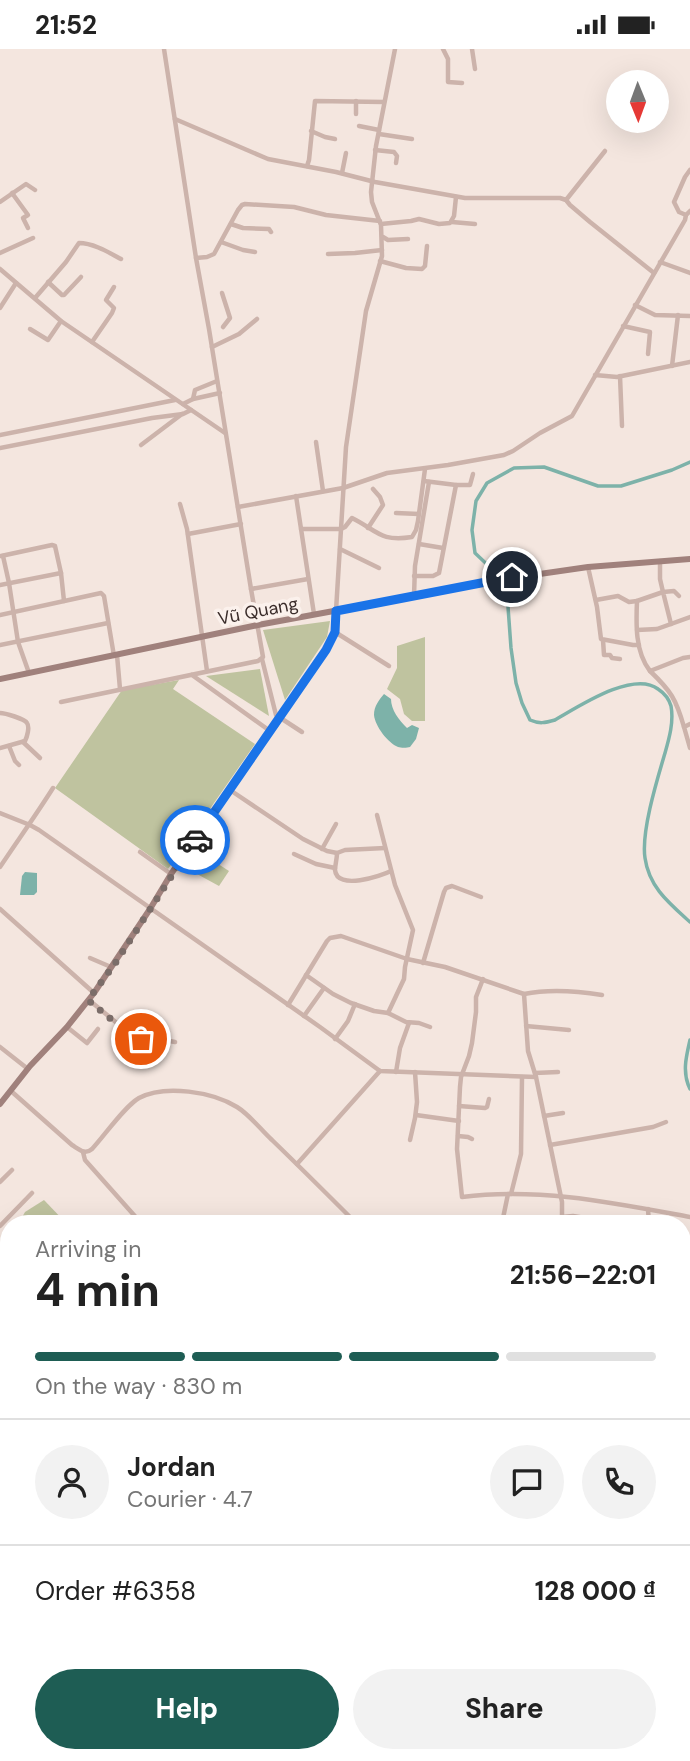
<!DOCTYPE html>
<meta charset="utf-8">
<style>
:root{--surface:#fff;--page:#f2f2f2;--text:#222;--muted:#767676;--line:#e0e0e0;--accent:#1e5d54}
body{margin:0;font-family:"DM Sans",sans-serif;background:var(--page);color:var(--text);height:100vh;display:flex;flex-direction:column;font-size:26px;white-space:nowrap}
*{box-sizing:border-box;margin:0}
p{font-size:23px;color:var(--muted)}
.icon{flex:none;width:38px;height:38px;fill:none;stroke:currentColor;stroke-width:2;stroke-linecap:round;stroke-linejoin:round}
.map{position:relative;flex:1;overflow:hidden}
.panel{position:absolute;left:0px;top:1166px;width:691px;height:548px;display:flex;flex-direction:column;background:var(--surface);border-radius:28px 28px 0 0;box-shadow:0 7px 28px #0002}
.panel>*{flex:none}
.needle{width:46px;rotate:179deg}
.fabs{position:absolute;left:606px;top:21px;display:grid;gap:14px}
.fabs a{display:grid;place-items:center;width:63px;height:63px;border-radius:50%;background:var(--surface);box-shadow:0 7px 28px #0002;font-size:35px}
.pin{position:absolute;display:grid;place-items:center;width:60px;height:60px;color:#fff;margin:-30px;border:4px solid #fff;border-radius:50%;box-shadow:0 2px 7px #0007}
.courier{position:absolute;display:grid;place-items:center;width:70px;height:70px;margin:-35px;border:5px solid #1a73e8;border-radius:50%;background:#fff;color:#222;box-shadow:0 2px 9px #0007}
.head em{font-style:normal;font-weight:700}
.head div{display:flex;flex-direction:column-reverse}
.head{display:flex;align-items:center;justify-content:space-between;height:119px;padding:0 35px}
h1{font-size:46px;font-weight:700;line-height:52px}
.bar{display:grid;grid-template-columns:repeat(4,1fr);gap:10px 7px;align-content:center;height:84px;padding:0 35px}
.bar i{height:9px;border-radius:5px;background:var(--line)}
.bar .active{background:var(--accent)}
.bar p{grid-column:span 4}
.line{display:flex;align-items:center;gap:18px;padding:0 35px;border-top:2px solid var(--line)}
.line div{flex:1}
.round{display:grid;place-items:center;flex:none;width:74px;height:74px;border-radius:37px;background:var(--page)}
.button{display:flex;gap:14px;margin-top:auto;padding:14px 35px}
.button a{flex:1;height:80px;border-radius:42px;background:var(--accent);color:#fff;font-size:28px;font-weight:700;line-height:80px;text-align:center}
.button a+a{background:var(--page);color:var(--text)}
.status{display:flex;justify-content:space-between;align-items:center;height:49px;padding:0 35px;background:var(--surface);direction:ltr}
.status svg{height:19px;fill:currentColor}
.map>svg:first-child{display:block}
.green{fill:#bfc39f}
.water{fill:#7db2a9}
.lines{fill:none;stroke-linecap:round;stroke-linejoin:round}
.canal{stroke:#7db2a9;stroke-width:3.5}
.street{stroke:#ccb3ab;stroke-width:4.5}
.secondary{stroke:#a0817c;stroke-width:6}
.primary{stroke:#7c5f5b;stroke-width:7}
.done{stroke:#7b6d69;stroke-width:7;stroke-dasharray:0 12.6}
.route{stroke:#1a73e8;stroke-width:9}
.labels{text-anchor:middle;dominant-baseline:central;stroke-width:7;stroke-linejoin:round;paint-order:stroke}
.street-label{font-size:18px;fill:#3a2c2a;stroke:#fbf1ec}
</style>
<div class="status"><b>21:52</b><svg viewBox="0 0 49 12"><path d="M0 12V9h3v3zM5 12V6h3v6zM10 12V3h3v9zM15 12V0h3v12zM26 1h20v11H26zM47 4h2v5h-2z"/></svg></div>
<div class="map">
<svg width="690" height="1712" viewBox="0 0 690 1712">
<rect width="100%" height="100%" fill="#f4e6df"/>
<!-- green -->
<g class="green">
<polygon points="330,572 327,588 285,651 263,581"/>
<polygon points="425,588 425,672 412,672 404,665 400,650 387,640 397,619 397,597"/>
<polygon points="260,620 269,667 206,627"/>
<polygon points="179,631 173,640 255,695 168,820 55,739 122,641"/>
<polygon points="198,802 229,822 219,837 186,819"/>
<polygon points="44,1151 66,1174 22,1174 21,1170 25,1163"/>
</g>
<!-- water -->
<g class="water">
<path d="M 384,645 L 391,650 C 391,661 399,671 407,679 L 412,676 L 419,679 L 416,690 L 410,698 C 407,699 401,699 398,698 C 388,694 375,677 374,666 C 374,657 379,651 384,645 Z"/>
<polygon points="25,823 37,824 37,843 34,846 20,846 22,827"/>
</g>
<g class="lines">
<!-- canal -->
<g class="canal">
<path d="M 690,413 L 672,421 L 621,437 L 598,437 L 544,418 L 514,419 L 487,434 L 476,452 L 472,481 L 475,504 L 495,523 L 507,544 L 511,599 L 516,634 L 522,654 L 530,671 C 539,675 545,674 555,671 C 578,658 633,621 658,640 C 664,644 669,650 671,657 C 674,673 669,690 665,704 C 657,731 641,783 645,809 C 649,838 669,854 690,873"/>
<path d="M 690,991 C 686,1008 682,1024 690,1040"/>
</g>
<!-- street -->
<g class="street">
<polyline points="443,0 448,10 448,33 462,34"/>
<polyline points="472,0 475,20"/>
<polyline points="356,65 356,52"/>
<polyline points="175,70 268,110 336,123 375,133 465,149 560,149 566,151 570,156 590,173 654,224"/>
<polyline points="359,77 379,81"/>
<polyline points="311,82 325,88 335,90"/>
<polyline points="379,85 412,90"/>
<polyline points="375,101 394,103 397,107 396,114"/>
<polyline points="307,117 309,111 315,52 384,53"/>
<polyline points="342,124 346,104"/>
<polyline points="12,144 28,166 23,169 28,179"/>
<polyline points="566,151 605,102"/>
<polyline points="0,153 26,135 35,141"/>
<polyline points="686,166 679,163 674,153 685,128 690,121"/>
<polyline points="452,173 475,175"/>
<polyline points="231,175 243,179 269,180 271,183"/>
<polyline points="381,175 411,172 419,170 439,175 450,174 454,167 456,148"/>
<polyline points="383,188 388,191 408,190"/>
<polyline points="221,193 243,201 255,203"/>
<polyline points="0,204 33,189"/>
<polyline points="328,205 355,204 382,201"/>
<polyline points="196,209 207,208 214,205 238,161 242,156 245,155 294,158 326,166 380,172"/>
<polyline points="380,212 406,219 422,220 425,217 427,197"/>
<polyline points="660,213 690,224"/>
<polyline points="0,220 61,272 225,384"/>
<polyline points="48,233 62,246 64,246 81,228"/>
<polyline points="222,244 230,269 223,278"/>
<path d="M 35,249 L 66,213 L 79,194 C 93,194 108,203 121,210"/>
<polyline points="635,256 655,266 690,267"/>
<polyline points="0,259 16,234"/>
<polyline points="623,277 650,283 648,305"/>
<polyline points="30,280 48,291 61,272"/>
<polyline points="92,293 112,264 114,259 106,251 114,238"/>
<polyline points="212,298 239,285 257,270"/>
<polyline points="672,317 678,266"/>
<polyline points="595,326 617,328 690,313"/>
<polyline points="620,327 622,377"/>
<polyline points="193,350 195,341 217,332"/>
<polyline points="183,355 193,350 220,344"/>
<polyline points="0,386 175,351"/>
<polyline points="316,393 323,442"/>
<polyline points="141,396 182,365"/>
<polyline points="0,399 152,369 183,365 191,361"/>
<polyline points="456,436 470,436 473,425"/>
<polyline points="296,447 314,565"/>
<polyline points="180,455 187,480 207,622"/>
<polyline points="238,458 343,439 387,424 448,416 504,406 513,402 540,384 572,367 685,171 686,166 690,162"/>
<polyline points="396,464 419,465"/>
<polyline points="368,479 383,456 380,448 373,440"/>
<path d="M 301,480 L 341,480 L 345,478 L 352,469 C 378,482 380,493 412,488 L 416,481 L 418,472 L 425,420"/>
<polyline points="188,485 241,475"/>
<polyline points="419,495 443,499"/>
<polyline points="340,500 379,519"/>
<polyline points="1,507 52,496 55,497 61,524 64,552"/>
<polyline points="3,507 9,534 18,593 29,624"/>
<path d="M 660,512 L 660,530 L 663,543 L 637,552 C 636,575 635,603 650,622 L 683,609 L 690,608"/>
<polyline points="588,518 597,558 601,590 633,596 639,596"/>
<polyline points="414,527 433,527 439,524 456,436 424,432"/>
<polyline points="0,536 61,524"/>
<polyline points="251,540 308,530"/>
<polyline points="414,547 415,517 429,433"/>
<polyline points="596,551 618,547 629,553 637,552"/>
<polyline points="336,562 346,398 366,262 382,207 381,176 372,153 371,143 376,97 395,0"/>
<polyline points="0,566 101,544 104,547 114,607"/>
<polyline points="671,575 663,543 674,542 679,547"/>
<polyline points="637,581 657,580 690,568"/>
<polyline points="335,583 389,617"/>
<polyline points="603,591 604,606 610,606 612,609 620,610"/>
<polyline points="0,596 108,574"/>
<polyline points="117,606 120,640"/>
<polyline points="262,610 276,666 302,683"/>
<path d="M 650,622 C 671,642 676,650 684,678"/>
<polyline points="192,626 270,682"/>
<polyline points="61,653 258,612 263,608 251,540 209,280 196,209 164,0"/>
<path d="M 0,664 C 5,664 25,670 27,674 C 30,678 27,688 25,692 L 0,699"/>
<polyline points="690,675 684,678 690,699"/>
<polyline points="23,693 40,709"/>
<polyline points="9,697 15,712 19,716"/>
<polyline points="230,741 303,790 327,802 337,804 345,801 385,799"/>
<polyline points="0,764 30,776 39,781 320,978 380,1022 536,1028"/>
<polyline points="377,766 395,836 413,881 405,918 404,930 388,964"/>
<polyline points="322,800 336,775"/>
<polyline points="140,803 171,825"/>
<path d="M 337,804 C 337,810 335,816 335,821 C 337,842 381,827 391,822"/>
<polyline points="294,805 316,815 335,819"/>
<path d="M 0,818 C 18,791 36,766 53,739"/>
<polyline points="0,860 94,944"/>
<polyline points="90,909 111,918"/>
<polyline points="423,914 444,843 446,839 452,837 481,848"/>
<polyline points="306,926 333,945 351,954 374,962 388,964 406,973 419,974 430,978"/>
<path d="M 483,930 L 476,948 L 476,963 L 472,994 L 469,1007 L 461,1028 L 460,1038 L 457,1100 L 462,1148 C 539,1138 615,1154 690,1168"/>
<polyline points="524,945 528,1002 536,1028 562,1153 562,1174"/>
<polyline points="89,951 135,989 141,990 158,990 175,993"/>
<path d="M 288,956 L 327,892 L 330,889 L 341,887 L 407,910 L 445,918 L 524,945 C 549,940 577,942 602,946"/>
<polyline points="304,967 324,939"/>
<polyline points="526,977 569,981"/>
<polyline points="67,978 87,994 98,980"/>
<polyline points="335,990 348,972 355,955"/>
<polyline points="0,998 28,1020"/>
<polyline points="396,1023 400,999 409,974"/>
<polyline points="535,1024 558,1023"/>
<path d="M 11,1042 L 72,1096 C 80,1101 85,1106 92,1100 C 105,1086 124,1058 139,1049 C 165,1035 213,1043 237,1058 C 250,1066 261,1081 272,1091 C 301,1119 328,1146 356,1174"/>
<polyline points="459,1057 485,1059 487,1058 489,1050"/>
<polyline points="416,1066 459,1072"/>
<polyline points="544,1067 563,1064"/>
<polyline points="458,1087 468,1088 472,1090"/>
<polyline points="410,1091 415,1069 417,1053 415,1023"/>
<polyline points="550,1096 653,1078 666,1073"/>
<polyline points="83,1103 85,1111 141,1174"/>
<polyline points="297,1115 380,1022"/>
<polyline points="0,1133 12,1121"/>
<polyline points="511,1145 521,1105 522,1028"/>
<polyline points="648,1160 649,1174"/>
<polyline points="562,1168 573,1167 585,1169"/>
<polyline points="502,1174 508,1145"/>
<polyline points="0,1177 32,1144"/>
<polyline points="682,1207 690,1207"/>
<polyline points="682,1253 690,1245"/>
<polyline points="682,1298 690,1297"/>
<polyline points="682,1352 690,1357"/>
<polyline points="0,1353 9,1363"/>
<polyline points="682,1389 690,1394"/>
<polyline points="0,1429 9,1419"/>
<polyline points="0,1446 9,1454"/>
<polyline points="0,1537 9,1546"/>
<polyline points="0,1659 5,1643"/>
<polyline points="682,1674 690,1680"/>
<polyline points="171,1704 178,1712"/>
<polyline points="273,1704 281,1712"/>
<polyline points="309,1704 317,1712"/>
<polyline points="350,1704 358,1712"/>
<polyline points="456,1704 465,1712"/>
<polyline points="126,1712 171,1708 186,1704"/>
<polyline points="225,1712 225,1704"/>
<polyline points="245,1712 254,1704"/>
<polyline points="426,1712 432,1704"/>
<polyline points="561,1712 567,1704"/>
</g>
<!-- secondary -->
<g class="secondary">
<polyline points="0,630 258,576 512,529 588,518 690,510"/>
<polyline points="0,1055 30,1017 67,978 94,944 150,860 171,825 326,601 335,583 336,562"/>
<polyline points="0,1479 9,1468"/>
</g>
<!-- primary -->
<g class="primary">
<polyline points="0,1293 9,1302"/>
<polyline points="0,1303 9,1312"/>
<polyline points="400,1704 408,1712"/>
<polyline points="410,1704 419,1712"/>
</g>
</g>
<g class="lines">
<!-- done -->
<polyline class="done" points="141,990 130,986 88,951 114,916 195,791"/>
<!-- route -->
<polyline class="route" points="195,791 326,601 335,583 336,562 512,528"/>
</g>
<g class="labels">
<!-- street labels -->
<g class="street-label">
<text transform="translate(258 562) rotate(-11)">Vũ Quang</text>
</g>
</g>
</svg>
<div class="fabs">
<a><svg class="needle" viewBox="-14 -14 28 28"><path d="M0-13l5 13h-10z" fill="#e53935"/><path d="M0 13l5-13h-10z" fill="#767676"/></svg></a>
</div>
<div class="pin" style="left:141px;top:990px;background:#ea580c"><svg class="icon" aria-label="bag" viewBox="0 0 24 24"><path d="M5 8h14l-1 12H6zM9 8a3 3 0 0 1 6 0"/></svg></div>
<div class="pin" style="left:512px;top:528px;background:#1f2937"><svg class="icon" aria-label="home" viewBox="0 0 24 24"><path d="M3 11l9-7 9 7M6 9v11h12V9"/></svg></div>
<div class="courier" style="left:195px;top:791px"><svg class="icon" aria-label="car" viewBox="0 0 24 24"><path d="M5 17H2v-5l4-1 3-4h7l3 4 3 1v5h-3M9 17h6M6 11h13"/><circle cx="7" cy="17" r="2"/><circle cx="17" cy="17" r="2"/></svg></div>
<section class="panel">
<div class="head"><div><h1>4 min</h1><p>Arriving in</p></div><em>21:56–22:01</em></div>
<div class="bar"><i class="active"></i><i class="active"></i><i class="active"></i><i></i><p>On the way · 830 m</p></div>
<div class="line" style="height:126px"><a class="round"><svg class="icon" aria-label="person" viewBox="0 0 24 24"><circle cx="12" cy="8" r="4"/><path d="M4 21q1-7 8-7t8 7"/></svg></a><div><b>Jordan</b><p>Courier · 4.7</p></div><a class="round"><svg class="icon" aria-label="chat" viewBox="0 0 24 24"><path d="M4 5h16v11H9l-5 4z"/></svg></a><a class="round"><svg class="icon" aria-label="phone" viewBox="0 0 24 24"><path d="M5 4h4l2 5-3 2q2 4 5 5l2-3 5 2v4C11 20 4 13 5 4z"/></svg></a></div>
<div class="line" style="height:91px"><div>Order #6358</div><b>128 000 ₫</b></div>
<div class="button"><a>Help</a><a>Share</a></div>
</section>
</div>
